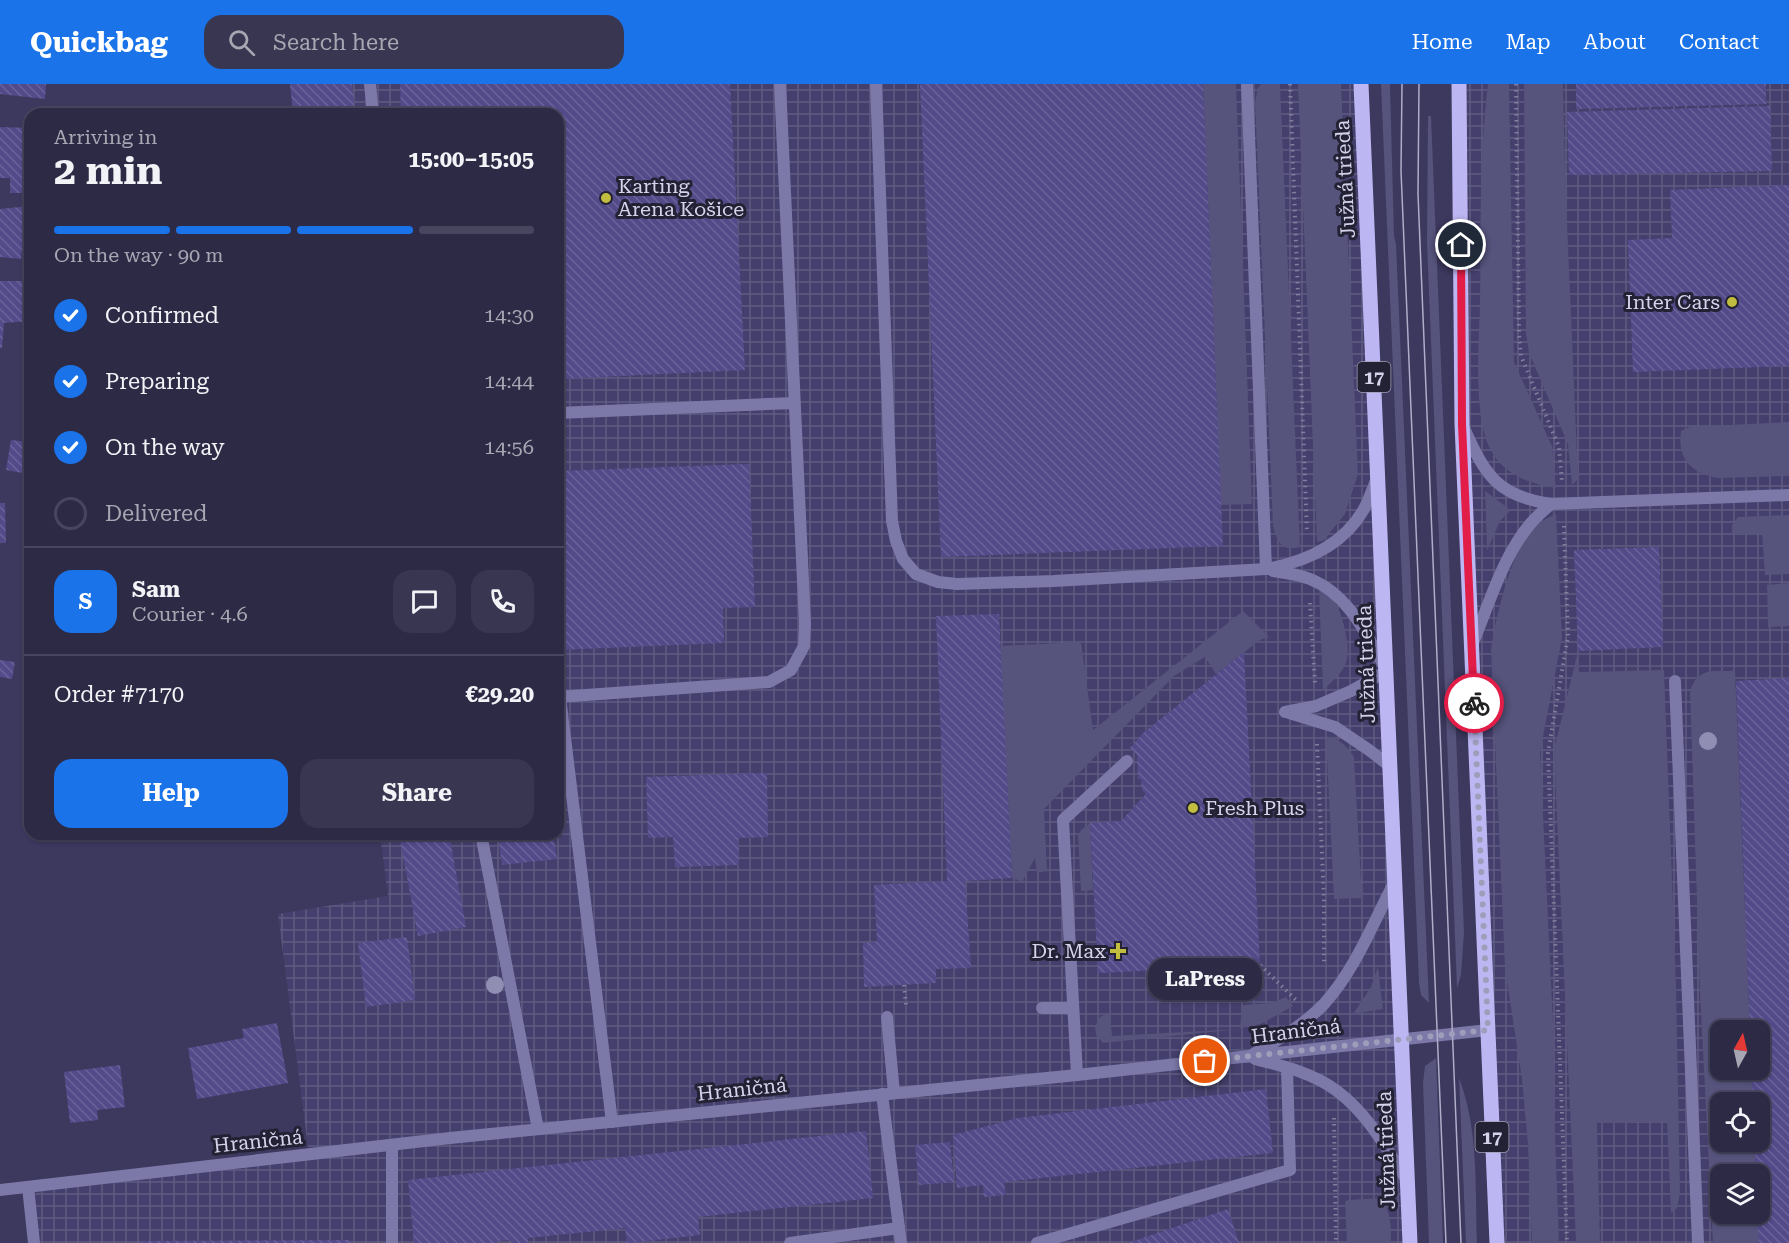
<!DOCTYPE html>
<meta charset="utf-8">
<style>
:root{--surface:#2d2a46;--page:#393651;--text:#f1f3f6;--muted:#a7a7b3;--line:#48465f;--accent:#1a73e8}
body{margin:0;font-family:"Roboto Serif",serif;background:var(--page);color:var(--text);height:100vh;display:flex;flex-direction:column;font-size:22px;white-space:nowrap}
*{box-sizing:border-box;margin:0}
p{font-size:20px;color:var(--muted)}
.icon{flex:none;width:33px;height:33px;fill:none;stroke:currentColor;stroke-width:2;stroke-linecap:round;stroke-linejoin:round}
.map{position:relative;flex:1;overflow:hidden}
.side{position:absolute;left:24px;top:24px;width:540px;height:732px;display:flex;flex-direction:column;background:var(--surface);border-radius:18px;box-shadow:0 2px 4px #0004,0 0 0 2px var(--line)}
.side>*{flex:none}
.needle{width:39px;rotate:8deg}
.tools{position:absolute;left:1710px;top:936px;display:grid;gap:12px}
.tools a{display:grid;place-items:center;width:60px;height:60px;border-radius:12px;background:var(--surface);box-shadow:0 2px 4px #0004,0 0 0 2px var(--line);font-size:30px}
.pin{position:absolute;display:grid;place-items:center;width:51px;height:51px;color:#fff;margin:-26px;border:3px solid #fff;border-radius:50%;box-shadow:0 2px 6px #0007}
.courier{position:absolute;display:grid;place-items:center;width:60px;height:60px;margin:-30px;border:4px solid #e11d48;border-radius:50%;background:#fff;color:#222;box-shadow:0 2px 8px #0007}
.bubble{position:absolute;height:42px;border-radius:18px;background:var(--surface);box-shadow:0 2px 4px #0004,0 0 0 2px var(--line);font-size:20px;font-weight:700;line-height:42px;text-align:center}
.head em{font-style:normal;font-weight:700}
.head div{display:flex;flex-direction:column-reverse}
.head{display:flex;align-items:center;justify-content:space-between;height:102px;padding:0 30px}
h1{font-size:39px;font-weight:700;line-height:45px}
.bar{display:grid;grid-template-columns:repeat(4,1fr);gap:9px 6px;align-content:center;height:72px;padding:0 30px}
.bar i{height:8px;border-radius:4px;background:var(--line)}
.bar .selected{background:var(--accent)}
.bar p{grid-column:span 4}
.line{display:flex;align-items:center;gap:15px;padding:0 30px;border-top:2px solid var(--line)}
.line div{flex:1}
.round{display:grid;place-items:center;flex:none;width:63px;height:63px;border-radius:18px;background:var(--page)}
ol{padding:0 30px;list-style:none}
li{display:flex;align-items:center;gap:18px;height:66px}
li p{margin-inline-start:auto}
li .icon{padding:6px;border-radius:50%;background:var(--accent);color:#fff;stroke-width:4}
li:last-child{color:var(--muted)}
li i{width:33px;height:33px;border:3px solid var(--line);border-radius:50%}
.action{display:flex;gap:12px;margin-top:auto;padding:12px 30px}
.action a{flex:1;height:69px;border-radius:18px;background:var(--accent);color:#fff;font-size:24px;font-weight:700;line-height:69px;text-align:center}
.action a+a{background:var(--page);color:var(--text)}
header{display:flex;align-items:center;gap:36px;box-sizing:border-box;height:84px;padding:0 30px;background:var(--accent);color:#fff}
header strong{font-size:28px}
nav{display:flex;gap:33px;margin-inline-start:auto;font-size:21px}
.search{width:420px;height:54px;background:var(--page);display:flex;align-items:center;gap:15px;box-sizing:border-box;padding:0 21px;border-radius:18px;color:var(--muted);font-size:22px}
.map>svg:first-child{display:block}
.industrial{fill:url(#industrial-grid);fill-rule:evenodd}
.grass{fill:#56537c}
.building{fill:url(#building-back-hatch)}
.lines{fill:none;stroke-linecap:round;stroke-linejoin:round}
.path{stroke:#817e9e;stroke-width:4;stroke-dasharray:1.5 4.5;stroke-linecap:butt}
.service{stroke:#7c78a8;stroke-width:12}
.minor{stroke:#7c78a8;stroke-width:12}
.primary{stroke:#bcb7f2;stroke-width:15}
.tram{stroke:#afadc9;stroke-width:1.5}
.tree{fill:#918eb4}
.done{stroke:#9f9dba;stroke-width:6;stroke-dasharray:0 10.8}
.route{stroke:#e11d48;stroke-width:8}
.poi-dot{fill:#c1bd40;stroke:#232234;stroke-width:2}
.labels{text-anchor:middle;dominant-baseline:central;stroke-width:6;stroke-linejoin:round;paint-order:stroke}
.shield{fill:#232234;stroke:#9f9eb4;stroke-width:1.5}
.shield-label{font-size:18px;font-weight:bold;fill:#d4d3eb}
.street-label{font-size:20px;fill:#d4d3eb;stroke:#232234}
.poi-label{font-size:20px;fill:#d4d3eb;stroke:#232234;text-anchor:start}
</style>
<header>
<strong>Quickbag</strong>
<div class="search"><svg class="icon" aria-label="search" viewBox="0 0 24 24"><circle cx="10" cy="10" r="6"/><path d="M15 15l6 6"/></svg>Search here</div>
<nav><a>Home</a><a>Map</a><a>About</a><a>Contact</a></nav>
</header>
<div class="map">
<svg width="1789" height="1159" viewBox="0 0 1789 1159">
<defs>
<pattern id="industrial-grid" width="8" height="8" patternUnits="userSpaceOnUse" patternTransform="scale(1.5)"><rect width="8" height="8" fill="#443f6c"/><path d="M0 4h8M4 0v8" fill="none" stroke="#5e5a81"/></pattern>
<pattern id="building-back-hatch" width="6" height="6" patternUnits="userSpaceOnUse" patternTransform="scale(1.5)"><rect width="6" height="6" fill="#524a89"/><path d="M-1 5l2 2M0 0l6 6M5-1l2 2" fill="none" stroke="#6a639a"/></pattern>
</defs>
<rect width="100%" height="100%" fill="#3c385e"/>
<!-- industrial -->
<g class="industrial">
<polygon points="291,0 1355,0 1410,1159 34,1159 28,1103 309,1071 278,830 388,812 380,750 558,750 558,30 293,30"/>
<path d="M 1459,0 L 1789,0 L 1789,1159 L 1497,1159 L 1472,562 ZM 1720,946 L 1760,946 L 1760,986 L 1720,986 ZM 1720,1018 L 1760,1018 L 1760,1058 L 1720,1058 ZM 1720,1090 L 1760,1090 L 1760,1130 L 1720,1130 Z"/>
</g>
<!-- grass -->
<g class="grass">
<polygon points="1203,0 1236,0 1252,420 1221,421"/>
<path d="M 1261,0 L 1280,0 L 1300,463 C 1282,468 1277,458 1273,442 L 1255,18 L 1258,4 Z"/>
<polygon points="1298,0 1341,0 1358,390 1345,430 1323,457 1317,458"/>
<polygon points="1381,0 1390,0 1394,152 1396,160 1429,919 1421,911 1419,899"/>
<path d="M 1488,0 L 1509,0 L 1514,278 L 1552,362 L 1556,404 C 1525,399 1497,388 1486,355 C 1474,319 1479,257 1480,218 C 1481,146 1479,72 1488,0 Z"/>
<polygon points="1524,0 1563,0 1565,91 1578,395 1572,401 1568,360 1529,269 1526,250"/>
<polygon points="1428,32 1431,32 1464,848 1461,891 1457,904 1427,158"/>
<path d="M 1789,338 L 1789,392 L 1717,394 C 1691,389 1677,375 1681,347 L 1690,343 Z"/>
<polygon points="1485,407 1508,424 1509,428 1500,437 1487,467"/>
<path d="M 1556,430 L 1562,554 L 1540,668 L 1553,939 L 1555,1051 L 1559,1159 L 1532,1159 L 1528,1061 L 1522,995 L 1505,884 L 1491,566 C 1495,536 1512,462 1535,442 C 1541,437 1549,433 1556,430 Z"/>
<polygon points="1789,431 1789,490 1765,491 1762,449 1732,450 1732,441 1738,433"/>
<polygon points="1789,499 1789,542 1768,543 1767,501"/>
<path d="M 1319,506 C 1324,509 1330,512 1334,517 C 1342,527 1351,563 1347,576 C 1343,589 1333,597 1323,606 Z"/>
<polygon points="1243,527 1269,553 1260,556 1216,590 1205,573 1174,592 1044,725 1047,787 1037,789 1035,774 1022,798 1012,794 1000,562 1081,558 1093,646"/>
<polygon points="1578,567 1579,588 1664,586 1676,901 1680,1110 1677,1124 1671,1129 1667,1037 1597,1039 1600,1159 1576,1159 1554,666"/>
<path d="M 1735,587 L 1750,946 L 1720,946 L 1720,986 L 1751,986 L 1753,1018 L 1720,1018 L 1720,1058 L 1754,1058 L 1756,1090 L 1720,1090 L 1720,1130 L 1757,1130 L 1759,1159 L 1713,1159 L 1700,909 L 1690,607 C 1698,583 1714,587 1735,587 Z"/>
<path d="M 1326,652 C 1339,654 1347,662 1354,673 L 1362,814 L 1334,815 Z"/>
<polygon points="1090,739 1093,806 1081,807 1078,752 1081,746"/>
<polygon points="1378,883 1383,925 1353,930 1371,903"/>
<polygon points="1286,913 1293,922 1261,940 1240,944 1242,921 1271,919"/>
<polygon points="1110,928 1112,952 1240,945 1103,959 1096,951 1095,942 1100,933"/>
<polygon points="1436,974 1443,1159 1429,1159 1423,999 1425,982"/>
<path d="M 1459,994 C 1479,1046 1475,1104 1477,1159 L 1466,1159 Z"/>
<path d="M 1381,1114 C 1391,1127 1391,1142 1391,1159 L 1347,1159 L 1345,1118 L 1348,1116 Z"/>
</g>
<!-- building -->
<g class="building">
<polygon points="0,0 46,0 45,15 0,10"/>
<polygon points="290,0 352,0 355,30 293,30"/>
<polygon points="400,0 730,0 745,286 558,295 558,30 401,30"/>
<polygon points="920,0 1203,0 1223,462 941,473"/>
<polygon points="1576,0 1766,0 1766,20 1576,25"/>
<polygon points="1770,22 1772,87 1569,91 1567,28"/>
<polygon points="0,43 30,44 30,109 10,109 10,94 0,94"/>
<polygon points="1789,101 1789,282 1633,288 1628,156 1672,154 1670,106"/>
<polygon points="30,122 30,153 23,153 21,175 0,173 0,125"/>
<polygon points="0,197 30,197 30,237 4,239 2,264 0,264"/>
<polygon points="11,356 28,358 23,389 6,386"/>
<polygon points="749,380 755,523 723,524 724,559 558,566 558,387"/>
<polygon points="0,419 5,419 6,459 0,459"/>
<polygon points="1659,463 1663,563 1578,567 1574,466"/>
<polygon points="999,530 1012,794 965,797 971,884 936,885 936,899 864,903 863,859 877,858 874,801 947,797 936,532"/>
<polygon points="1244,568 1260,881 1098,889 1090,739 1121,737 1146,710 1142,706 1141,695 1138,695 1137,671 1130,664 1143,649"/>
<polygon points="0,576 15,578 12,595 0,593"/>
<polygon points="1789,594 1789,1159 1759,1159 1757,1130 1760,1130 1760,1090 1756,1090 1754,1058 1760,1058 1760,1018 1753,1018 1751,986 1760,986 1760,946 1750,946 1736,597"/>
<polygon points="767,689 768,753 738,754 739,781 675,783 673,753 648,754 646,693"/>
<polygon points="399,750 449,750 466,843 418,852"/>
<polygon points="498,750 553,750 557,775 502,781"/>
<polygon points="407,853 415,916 366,923 358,859"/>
<polygon points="277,939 288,999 197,1015 188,964 244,954 242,945"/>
<polygon points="120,981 125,1023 97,1026 98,1036 70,1039 64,988"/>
<polygon points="1266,1005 1273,1069 1004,1098 1006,1111 984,1113 983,1101 957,1104 953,1051 1018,1034"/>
<polygon points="866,1047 873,1114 698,1133 700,1151 630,1159 627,1159 625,1144 528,1154 528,1159 511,1159 511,1156 497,1157 497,1159 414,1159 408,1096"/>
<polygon points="950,1058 954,1098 919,1101 915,1061"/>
<polygon points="1228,1125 1239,1159 1128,1159"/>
<polygon points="350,1156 350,1159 142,1159 142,1157"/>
</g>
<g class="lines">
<!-- path -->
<g class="path">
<polyline points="1290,0 1307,449"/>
<polyline points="1516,0 1519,250 1521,272 1559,363 1562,398"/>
<polyline points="1564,442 1568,552 1548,669 1567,1159"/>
<polyline points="1310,519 1315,599"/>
<polyline points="1317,660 1324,815 1324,880"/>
<polyline points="1260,881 1296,916"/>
<polyline points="904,901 906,921"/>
<polyline points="1334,1034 1336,1159"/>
</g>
<!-- service -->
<g class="service">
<polyline points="370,0 373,30"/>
<path d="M 876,0 L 892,437 L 896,457 L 903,475 L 916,490 L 938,498 L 957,500 L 1054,497 L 1266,485 C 1305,478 1343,462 1364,425 C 1369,416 1373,404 1377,394"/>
<polyline points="1247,0 1266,485"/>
<polyline points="558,329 794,319"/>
<path d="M 1464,344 C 1485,391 1497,412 1551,420 L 1789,411"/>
<path d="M 1273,487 C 1285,489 1298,490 1310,495 C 1350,511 1367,552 1387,587 L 1351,607 L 1316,622 L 1285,628"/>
<path d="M 1472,561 C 1489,521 1502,473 1531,439 C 1537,432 1544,426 1551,420"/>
<polyline points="1675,597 1698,1159"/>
<polyline points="558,613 769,598 791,586 804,562 805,540 780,0"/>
<polyline points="560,613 612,1038"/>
<polyline points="1289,629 1335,643 1369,666 1391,683"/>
<polyline points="481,750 538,1045"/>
<polyline points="1042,924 1073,924"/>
<polyline points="887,933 894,1009"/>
<polyline points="1077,991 1063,736 1127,677"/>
<polyline points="882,1010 901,1159"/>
<polyline points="28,1103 34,1159"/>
<polyline points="392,1159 392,1061"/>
<polyline points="790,1159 899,1144"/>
<polyline points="1037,1159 1290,1086 1287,984"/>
</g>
<!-- minor -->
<g class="minor">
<path d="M 1252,971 C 1277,956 1303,942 1324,920 C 1355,886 1373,839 1394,799"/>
<path d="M 1255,975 C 1283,982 1313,989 1337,1007 C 1368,1030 1387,1065 1408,1098"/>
<polyline points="0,1106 450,1054 1077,991 1488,946"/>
</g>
<!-- primary -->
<g class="primary">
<polyline points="1361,0 1410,1159"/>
<polyline points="1459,0 1462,340 1497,1159"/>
</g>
<!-- tram -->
<g class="tram">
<polyline points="1402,0 1401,87 1446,1159"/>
<polyline points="1419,0 1418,110 1461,1159"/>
</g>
</g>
<!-- trees -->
<g class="tree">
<circle cx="1708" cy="657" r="9"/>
<circle cx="495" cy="901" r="9"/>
</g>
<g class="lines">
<!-- done -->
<polyline class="done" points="1205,977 1488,946 1474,619"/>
<!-- route -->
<polyline class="route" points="1461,161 1462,340 1474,619"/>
</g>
<!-- markers -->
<g class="poi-dot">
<circle cx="606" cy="114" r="6"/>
<circle cx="1732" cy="218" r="6"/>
<circle cx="1193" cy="724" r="6"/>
<path d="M1115 858h6v6h6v6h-6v6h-6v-6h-6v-6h6z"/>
</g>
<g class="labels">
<!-- shield labels -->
<g class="shield">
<rect x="1357.5" y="278" width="33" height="30" rx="4.5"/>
<rect x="1475.5" y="1038" width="33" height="30" rx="4.5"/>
</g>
<g class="shield-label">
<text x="1374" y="293">17</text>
<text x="1492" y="1053">17</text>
</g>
<!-- street labels -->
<g class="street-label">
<text transform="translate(1345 95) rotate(-93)">Južná trieda</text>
<text transform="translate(1366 580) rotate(-92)">Južná trieda</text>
<text transform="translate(1296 947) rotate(-7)">Hraničná</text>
<text transform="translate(742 1005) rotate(-6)">Hraničná</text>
<text transform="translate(258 1057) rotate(-6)">Hraničná</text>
<text transform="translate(1386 1066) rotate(-92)">Južná trieda</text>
</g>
<!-- poi labels -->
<g class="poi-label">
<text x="618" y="102">Karting<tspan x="618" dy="23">Arena Košice</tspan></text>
<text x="1720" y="218" text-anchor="end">Inter Cars</text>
<text x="1205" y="724">Fresh Plus</text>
<text x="1106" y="867" text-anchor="end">Dr. Max</text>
</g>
</g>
</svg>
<div class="tools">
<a><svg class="needle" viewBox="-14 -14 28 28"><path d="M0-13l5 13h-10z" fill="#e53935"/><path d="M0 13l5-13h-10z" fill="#a7a7b3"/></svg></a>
<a><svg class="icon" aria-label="locate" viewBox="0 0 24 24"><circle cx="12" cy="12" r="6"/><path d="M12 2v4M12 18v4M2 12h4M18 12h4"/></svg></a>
<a><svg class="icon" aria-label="layers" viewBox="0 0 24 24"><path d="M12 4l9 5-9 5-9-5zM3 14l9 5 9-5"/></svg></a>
</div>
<div class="pin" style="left:1205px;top:977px;background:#ea580c"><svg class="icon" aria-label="bag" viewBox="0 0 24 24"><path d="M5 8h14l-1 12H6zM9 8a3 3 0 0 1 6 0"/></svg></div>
<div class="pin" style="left:1461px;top:161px;background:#1f2937"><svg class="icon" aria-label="home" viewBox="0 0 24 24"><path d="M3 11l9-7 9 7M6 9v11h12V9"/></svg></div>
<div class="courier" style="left:1474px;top:619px"><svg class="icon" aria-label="bike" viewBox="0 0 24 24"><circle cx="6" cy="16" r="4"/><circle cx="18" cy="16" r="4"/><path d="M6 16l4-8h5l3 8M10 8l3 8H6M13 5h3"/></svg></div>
<div class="bubble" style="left:1148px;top:874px;width:114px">LaPress</div>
<section class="side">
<div class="head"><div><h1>2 min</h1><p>Arriving in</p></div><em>15:00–15:05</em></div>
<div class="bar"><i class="selected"></i><i class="selected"></i><i class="selected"></i><i></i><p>On the way · 90 m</p></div>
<ol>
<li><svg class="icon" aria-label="check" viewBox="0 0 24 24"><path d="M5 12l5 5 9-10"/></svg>Confirmed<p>14:30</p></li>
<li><svg class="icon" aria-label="check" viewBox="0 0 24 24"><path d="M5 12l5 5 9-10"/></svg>Preparing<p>14:44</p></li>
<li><svg class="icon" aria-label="check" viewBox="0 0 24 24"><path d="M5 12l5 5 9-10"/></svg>On the way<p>14:56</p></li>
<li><i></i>Delivered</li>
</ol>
<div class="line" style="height:108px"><b class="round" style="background:var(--accent);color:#fff">S</b><div><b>Sam</b><p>Courier · 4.6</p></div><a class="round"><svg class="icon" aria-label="chat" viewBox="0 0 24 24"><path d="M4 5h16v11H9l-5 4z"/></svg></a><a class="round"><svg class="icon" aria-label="phone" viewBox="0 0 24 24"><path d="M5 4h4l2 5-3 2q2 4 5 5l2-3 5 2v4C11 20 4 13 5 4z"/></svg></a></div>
<div class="line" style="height:78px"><div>Order #7170</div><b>€29.20</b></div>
<div class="action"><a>Help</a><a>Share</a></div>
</section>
</div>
